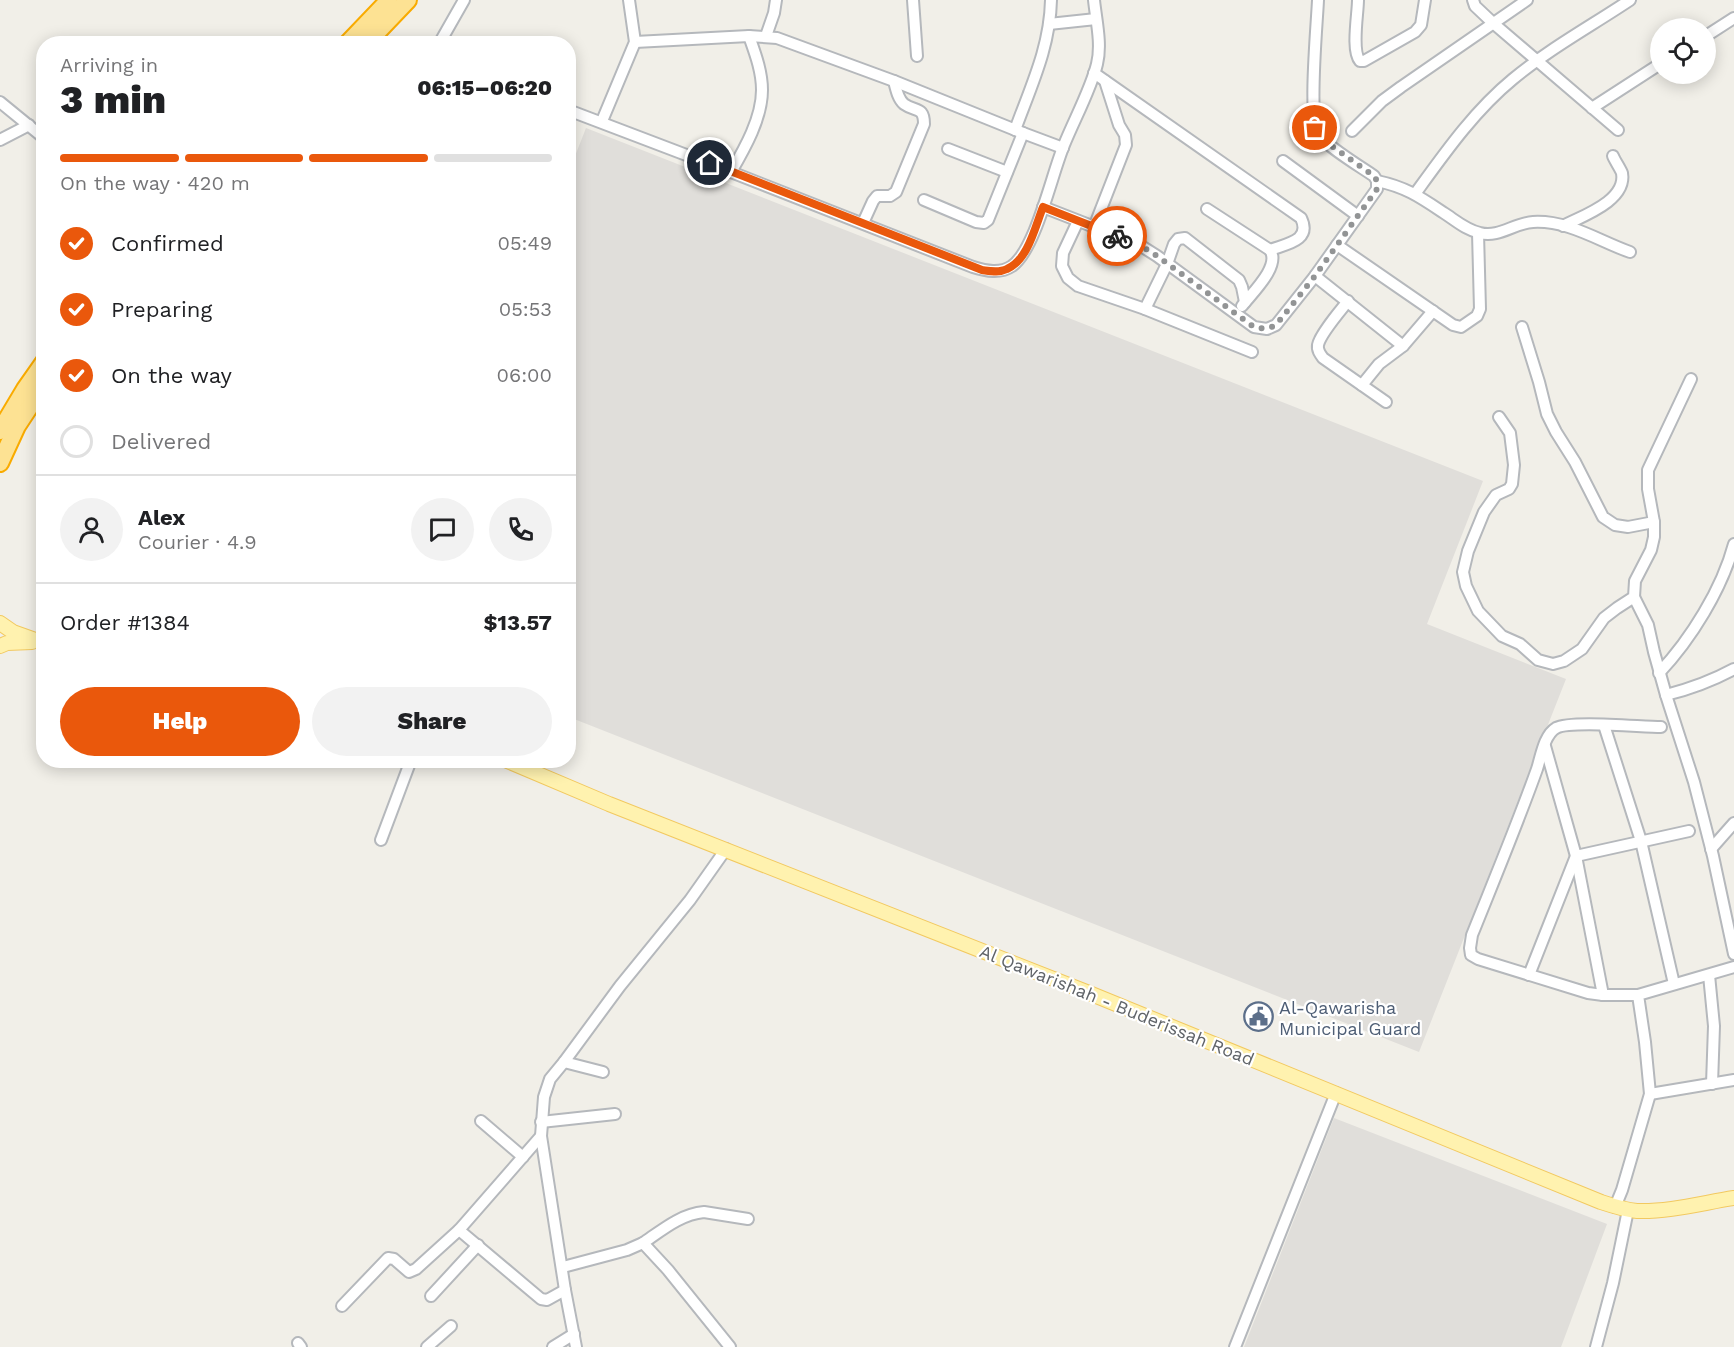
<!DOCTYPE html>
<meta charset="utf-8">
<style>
:root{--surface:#fff;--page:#f2f2f2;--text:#202124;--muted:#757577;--line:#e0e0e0;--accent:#ea580c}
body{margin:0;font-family:"Work Sans",sans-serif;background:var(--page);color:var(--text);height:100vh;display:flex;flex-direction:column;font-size:22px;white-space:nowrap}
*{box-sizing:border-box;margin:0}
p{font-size:20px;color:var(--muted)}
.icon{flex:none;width:33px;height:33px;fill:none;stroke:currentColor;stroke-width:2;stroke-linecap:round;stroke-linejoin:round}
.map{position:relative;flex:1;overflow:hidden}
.details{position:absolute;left:36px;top:36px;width:540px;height:732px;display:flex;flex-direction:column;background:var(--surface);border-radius:24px;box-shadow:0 3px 15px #0003}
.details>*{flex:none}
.controls{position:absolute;left:1650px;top:18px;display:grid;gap:12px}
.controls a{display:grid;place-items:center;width:66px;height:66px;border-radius:50%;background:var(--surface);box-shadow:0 3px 15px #0003;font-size:30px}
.pin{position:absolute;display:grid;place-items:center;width:51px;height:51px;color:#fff;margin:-26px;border:3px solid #fff;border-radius:50%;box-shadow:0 2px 6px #0007}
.courier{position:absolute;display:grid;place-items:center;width:60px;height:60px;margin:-30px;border:4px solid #ea580c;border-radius:50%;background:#fff;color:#222;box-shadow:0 2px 8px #0007}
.head em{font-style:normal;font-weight:800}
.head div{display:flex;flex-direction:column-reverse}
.head{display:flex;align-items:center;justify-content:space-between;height:102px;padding:0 24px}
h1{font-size:39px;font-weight:800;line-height:45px}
.bar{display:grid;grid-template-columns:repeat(4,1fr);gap:9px 6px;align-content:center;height:72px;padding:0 24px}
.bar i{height:8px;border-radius:4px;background:var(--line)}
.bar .on{background:var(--accent)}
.bar p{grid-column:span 4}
.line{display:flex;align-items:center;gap:15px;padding:0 24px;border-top:2px solid var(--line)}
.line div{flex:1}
.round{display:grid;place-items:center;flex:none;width:63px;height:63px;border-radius:32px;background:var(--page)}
ol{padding:0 24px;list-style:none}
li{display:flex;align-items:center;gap:18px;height:66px}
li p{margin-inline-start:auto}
li .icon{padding:6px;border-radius:50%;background:var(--accent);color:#fff;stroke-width:4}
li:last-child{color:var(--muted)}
li i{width:33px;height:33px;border:3px solid var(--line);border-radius:50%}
.button{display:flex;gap:12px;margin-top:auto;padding:12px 24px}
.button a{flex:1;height:69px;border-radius:36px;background:var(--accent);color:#fff;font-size:24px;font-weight:800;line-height:69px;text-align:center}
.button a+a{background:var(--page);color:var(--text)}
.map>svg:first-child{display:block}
.industrial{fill:#e0deda}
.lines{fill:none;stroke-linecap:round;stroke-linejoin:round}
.minor-casing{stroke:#b5b8bc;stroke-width:14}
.major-casing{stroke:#f2c960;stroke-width:16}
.highway-casing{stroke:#f9ab00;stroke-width:20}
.minor{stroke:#fff;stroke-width:10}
.major{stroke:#fff2af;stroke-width:14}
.highway{stroke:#fde293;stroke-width:16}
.done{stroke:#929495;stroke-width:6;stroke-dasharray:0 10.8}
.route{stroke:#ea580c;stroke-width:8}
.labels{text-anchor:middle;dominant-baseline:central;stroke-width:4.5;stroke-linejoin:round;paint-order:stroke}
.street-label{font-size:18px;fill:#5f6368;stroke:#fff}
.service-label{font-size:18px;fill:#4e5e75;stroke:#fff;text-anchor:start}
</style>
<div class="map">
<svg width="1734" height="1347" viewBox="0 0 1734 1347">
<rect width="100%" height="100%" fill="#f1efe8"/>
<!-- industrial -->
<g class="industrial">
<polygon points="586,128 1483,481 1427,624 1566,679 1419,1052 569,717 568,174"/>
<polygon points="1334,1118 1607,1224 1561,1347 1244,1347"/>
</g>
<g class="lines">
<defs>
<g id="minor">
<polyline points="913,0 917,56"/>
<path d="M 1358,0 C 1358,14 1351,51 1360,61 L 1364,61 L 1415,32 L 1421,25 L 1425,0"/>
<polyline points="1473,0 1475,6 1493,23 1618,130"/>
<polyline points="1049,24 1096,19"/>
<polyline points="766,36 774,13 776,0"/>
<polyline points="1706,36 1734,18"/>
<polyline points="635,42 749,36 777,38 894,81 1023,133 1063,148"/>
<polyline points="439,44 464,0"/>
<path d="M 1094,73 L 1301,218 C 1312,241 1286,244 1270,250"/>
<polyline points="0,102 44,138"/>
<polyline points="1592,108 1660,64"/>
<path d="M 568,110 L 731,172 L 973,267 C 986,271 1000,274 1012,266 C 1036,249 1052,173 1064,145 C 1074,120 1091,89 1097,64 C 1102,44 1096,20 1094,0"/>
<polyline points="602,121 635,42 629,0"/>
<path d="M 1015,130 C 1031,86 1050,47 1051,0"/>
<polyline points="1352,131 1382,101 1401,87 1527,0"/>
<polyline points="0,140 29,125"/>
<polyline points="948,149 1007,172"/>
<polyline points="1283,161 1358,216"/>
<path d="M 731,172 C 745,148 762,118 762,90 C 762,71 755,53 749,36"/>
<path d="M 1377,181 C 1406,187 1420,197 1444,213 C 1455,220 1466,230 1480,233 C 1499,238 1514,223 1533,222 C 1568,220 1599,241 1630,252"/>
<path d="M 1415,194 C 1444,154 1474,111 1513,79 C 1549,49 1591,26 1630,0"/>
<polyline points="924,200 976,222 984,223 988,220 1023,133"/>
<path d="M 1043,207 L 1138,244 L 1157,256 L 1254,327 L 1267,329 L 1276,325 L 1315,276 L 1377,189 L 1377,181 L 1374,176 C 1361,167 1326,146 1318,134 C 1308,118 1317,24 1318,0"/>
<path d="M 1207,209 L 1270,250 C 1281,266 1252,293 1242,306"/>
<polyline points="1078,221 1063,253 1062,266 1068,278 1078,286 1145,309 1252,352"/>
<path d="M 863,223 L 873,201 L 877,196 L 890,196 L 896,192 L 924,124 C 924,106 915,112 904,104 C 898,99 896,89 894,81"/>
<path d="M 1563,226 C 1582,216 1627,201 1622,173 C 1620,168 1615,161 1613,156"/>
<polyline points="1094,227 1126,145 1125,135 1119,125 1105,81"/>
<polyline points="1337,245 1453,325 1461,327 1477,316 1480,309 1478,233"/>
<polyline points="1315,276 1403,346"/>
<path d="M 1348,301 C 1341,310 1320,334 1318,345 C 1317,350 1320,354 1323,358 L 1386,402"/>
<polyline points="1145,309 1167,264 1174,244 1178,239 1185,238 1239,280 1242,287 1245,302"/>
<polyline points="1522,327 1539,382 1547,414 1556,432 1575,462 1603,517 1615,525 1628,527 1654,522"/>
<polyline points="1362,385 1379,364 1403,346 1433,311"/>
<polyline points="1499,417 1510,433 1514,465 1512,484 1509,489 1496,495 1484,512 1468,551 1463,572 1466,586 1478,611 1502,636 1520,644 1538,660 1553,664 1564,661 1582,649 1604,618 1617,608 1634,597 1635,581 1651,550 1654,537 1654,522 1648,489 1648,470 1691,379"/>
<polyline points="1634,597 1648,625 1654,652 1666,695 1694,782 1713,856 1734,954"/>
<path d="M 1659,673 C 1691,639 1722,589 1734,544"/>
<path d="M 1666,695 C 1690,689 1712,681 1734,669"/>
<polyline points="1604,725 1641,841 1674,984"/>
<polyline points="1545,746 1576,856 1603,995"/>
<polyline points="381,840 411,760"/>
<polyline points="1711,849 1734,823"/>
<polyline points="1529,975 1576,856 1689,831"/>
<polyline points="1709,975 1714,1026 1712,1084"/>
<path d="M 1638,995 L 1603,995 L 1588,993 L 1478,959 L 1471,955 L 1470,948 L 1472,935 C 1494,880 1517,825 1537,769 C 1541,757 1544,735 1556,728 C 1571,720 1641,727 1661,727"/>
<polyline points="564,1062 603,1072"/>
<polyline points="1650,1094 1734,1080"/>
<polyline points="481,1121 523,1157"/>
<polyline points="541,1122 615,1114"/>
<polyline points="1615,1207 1622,1190 1650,1094 1645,1042 1638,995 1734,967"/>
<polyline points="459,1230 541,1299 547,1300 565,1290"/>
<path d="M 643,1243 C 662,1230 681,1214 704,1212 L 748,1219"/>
<polyline points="563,1267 627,1250 643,1243 668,1270 730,1347"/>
<polyline points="431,1296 478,1245"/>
<polyline points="342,1306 388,1258 394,1259 409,1272 416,1269 459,1230 541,1136"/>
<polyline points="298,1343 301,1347"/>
<polyline points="427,1347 451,1326"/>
<polyline points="553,1347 574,1334"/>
<polyline points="576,1347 565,1290 541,1136 544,1097 550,1079 564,1062 620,986 690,900 726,849"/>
<polyline points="1235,1347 1336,1093"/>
<polyline points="1596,1347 1613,1283 1628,1210"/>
</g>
<g id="major">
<polyline points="0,623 13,632 44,643"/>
<polyline points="0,646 7,643 32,642"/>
<path d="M 505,760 L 609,804 L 1089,993 L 1601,1202 C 1613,1206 1625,1210 1637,1211 C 1669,1212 1702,1203 1734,1198"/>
</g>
<g id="highway">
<polyline points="347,44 389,0"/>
<polyline points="366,44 408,0"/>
<polyline points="0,431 25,389 44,362"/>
<polyline points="0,463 17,426 44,385"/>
</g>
</defs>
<!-- minor casing -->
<use href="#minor" class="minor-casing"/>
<!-- major casing -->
<use href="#major" class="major-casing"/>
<!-- highway casing -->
<use href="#highway" class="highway-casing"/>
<!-- minor -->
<use href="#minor" class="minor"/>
<!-- major -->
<use href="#major" class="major"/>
<!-- highway -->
<use href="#highway" class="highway"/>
</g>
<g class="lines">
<!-- done -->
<path class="done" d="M 1117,236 L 1138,244 L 1157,256 L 1254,327 C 1262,329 1268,329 1276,325 L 1315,276 L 1377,189 L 1377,181 L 1374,176 L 1323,140 L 1315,128"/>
<!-- route -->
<path class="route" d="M 710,163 L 982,270 C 990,271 999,273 1007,269 C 1028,260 1035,227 1043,207 L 1117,236"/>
</g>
<!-- icons -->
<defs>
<symbol id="civic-ring" viewBox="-11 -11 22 22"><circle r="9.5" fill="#fff" stroke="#5c6f8a" stroke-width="1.5"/><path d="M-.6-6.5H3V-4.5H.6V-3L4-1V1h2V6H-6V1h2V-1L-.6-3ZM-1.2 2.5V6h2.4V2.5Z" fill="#5c6f8a"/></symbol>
</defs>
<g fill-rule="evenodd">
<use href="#civic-ring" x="1242" y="1000" width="33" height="33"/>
</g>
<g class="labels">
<!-- street labels -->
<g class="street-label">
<text transform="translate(1117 1005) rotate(22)">Al Qawarishah - Buderissah Road</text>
</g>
<!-- service labels -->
<g class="service-label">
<text x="1279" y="1007">Al-Qawarisha<tspan x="1279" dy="21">Municipal Guard</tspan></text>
</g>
</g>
</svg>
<div class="controls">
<a><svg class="icon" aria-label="locate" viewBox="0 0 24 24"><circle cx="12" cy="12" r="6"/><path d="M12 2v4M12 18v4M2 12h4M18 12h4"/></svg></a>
</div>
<div class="pin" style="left:1315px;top:128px;background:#ea580c"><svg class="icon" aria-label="bag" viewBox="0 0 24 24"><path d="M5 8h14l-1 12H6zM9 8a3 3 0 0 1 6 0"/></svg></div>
<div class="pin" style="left:710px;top:163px;background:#1f2937"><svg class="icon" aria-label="home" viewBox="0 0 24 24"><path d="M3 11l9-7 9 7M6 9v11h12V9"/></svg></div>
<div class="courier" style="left:1117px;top:236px"><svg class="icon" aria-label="bike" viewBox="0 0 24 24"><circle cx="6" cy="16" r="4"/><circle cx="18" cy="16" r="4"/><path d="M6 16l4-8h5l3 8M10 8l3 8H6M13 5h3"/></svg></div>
<section class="details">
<div class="head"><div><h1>3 min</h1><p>Arriving in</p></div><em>06:15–06:20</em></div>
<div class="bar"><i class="on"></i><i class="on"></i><i class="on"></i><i></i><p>On the way · 420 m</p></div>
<ol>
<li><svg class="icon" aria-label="check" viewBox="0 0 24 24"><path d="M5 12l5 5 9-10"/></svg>Confirmed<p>05:49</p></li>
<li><svg class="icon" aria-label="check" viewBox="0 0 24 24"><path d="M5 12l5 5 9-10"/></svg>Preparing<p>05:53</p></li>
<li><svg class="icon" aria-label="check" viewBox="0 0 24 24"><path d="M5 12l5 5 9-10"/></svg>On the way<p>06:00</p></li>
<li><i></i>Delivered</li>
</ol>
<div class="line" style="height:108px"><a class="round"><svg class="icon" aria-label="person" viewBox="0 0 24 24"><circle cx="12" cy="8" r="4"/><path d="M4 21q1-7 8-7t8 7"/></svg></a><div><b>Alex</b><p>Courier · 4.9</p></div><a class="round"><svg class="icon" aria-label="chat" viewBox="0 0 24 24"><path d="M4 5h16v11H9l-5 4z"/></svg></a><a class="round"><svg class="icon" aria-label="phone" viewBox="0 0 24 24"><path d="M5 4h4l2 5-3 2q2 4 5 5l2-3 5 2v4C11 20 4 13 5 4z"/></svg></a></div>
<div class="line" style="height:78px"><div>Order #1384</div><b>$13.57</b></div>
<div class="button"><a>Help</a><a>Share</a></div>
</section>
</div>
